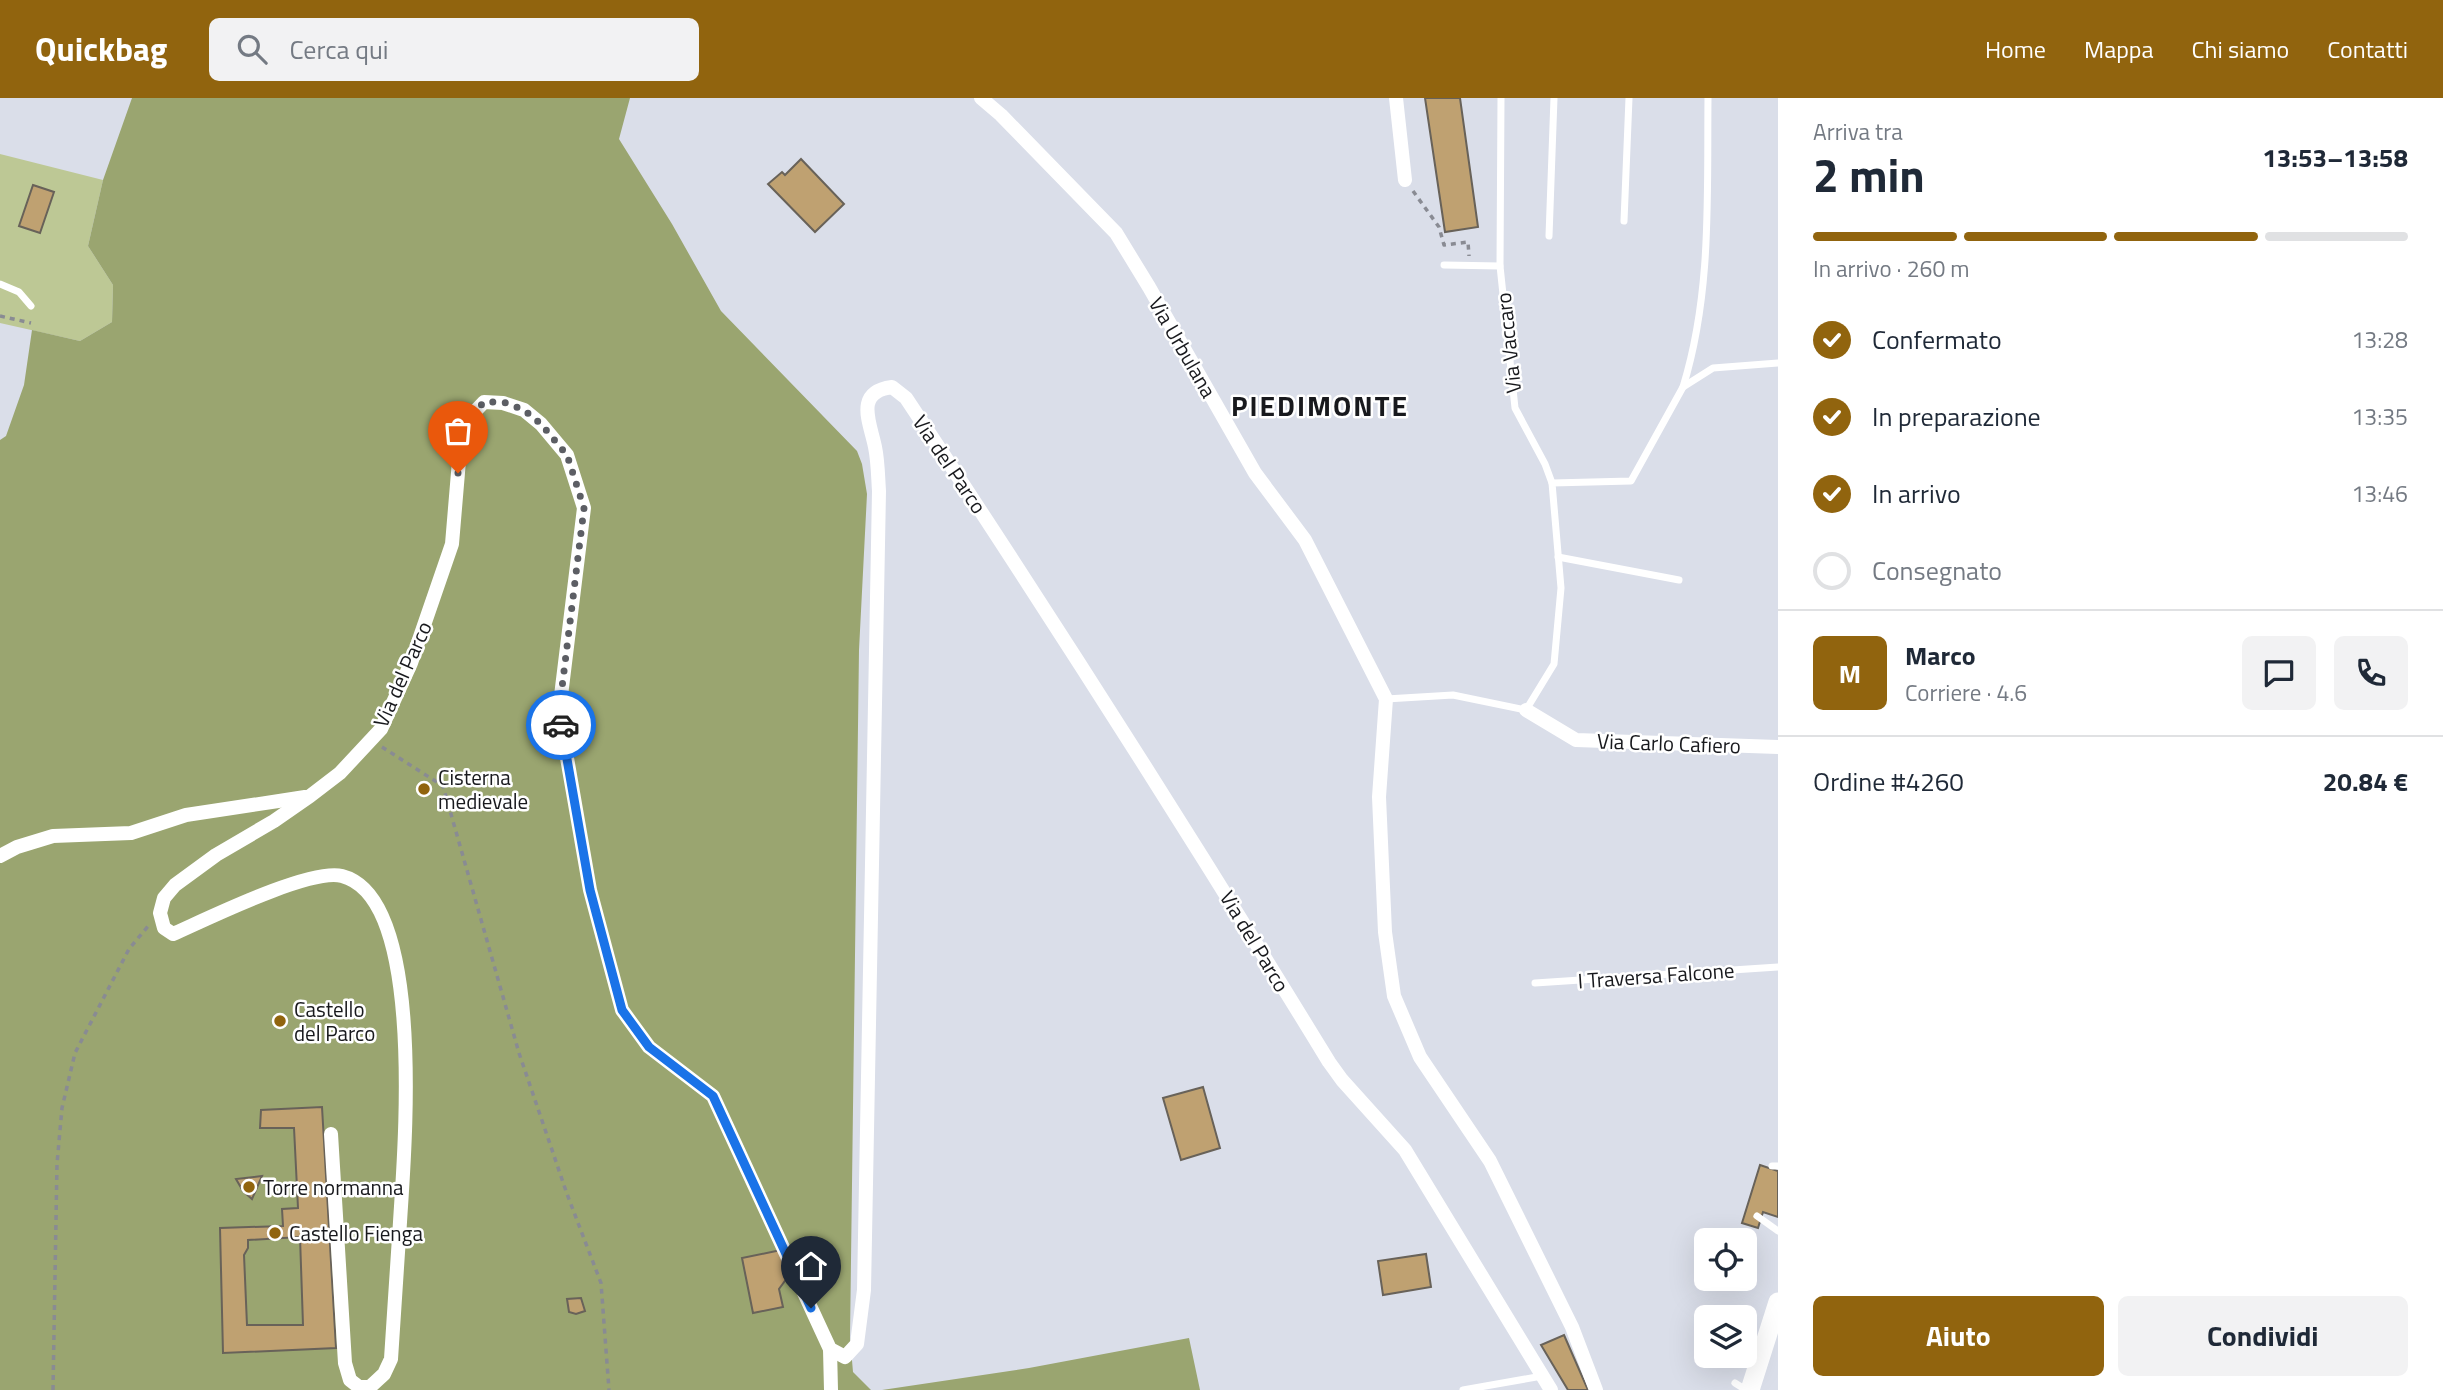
<!DOCTYPE html>
<html lang="it">
<meta charset="utf-8">
<style>
:root{--surface:#fff;--page:#f2f2f3;--text:#1f2937;--muted:#747a83;--line:#e0e1e3;--accent:#91640e}
body{margin:0;font-family:"Titillium Web",sans-serif;background:var(--page);color:var(--text);height:100vh;display:flex;flex-direction:column;font-size:26px;white-space:nowrap}
*{box-sizing:border-box;margin:0}
p{font-size:23px;color:var(--muted)}
.icon{flex:none;width:38px;height:38px;fill:none;stroke:currentColor;stroke-width:2;stroke-linecap:round;stroke-linejoin:round}
.map{position:relative;flex:1;overflow:hidden}
.side{display:flex;flex-direction:column;background:var(--surface);width:665px}
.side>*{flex:none}
.fabs{position:absolute;left:1694px;top:1130px;display:grid;gap:14px}
.fabs a{display:grid;place-items:center;width:63px;height:63px;border-radius:10px;background:var(--surface);box-shadow:0 7px 28px #0002;font-size:35px}
.pin{position:absolute;display:grid;place-items:center;width:60px;height:60px;color:#fff;margin:-72px -30px;border-radius:50% 50% 50% 0;rotate:-45deg;box-shadow:0 0 7px #0007}
.pin .icon{rotate:45deg}
.courier{position:absolute;display:grid;place-items:center;width:70px;height:70px;margin:-35px;border:5px solid #1a73e8;border-radius:50%;background:#fff;color:#222;box-shadow:0 2px 9px #0007}
.summary em{font-style:normal;font-weight:700}
.summary div{display:flex;flex-direction:column-reverse}
.summary{display:flex;align-items:center;justify-content:space-between;height:119px;padding:0 35px}
h1{font-size:46px;font-weight:700;line-height:52px}
.bar{display:grid;grid-template-columns:repeat(4,1fr);gap:10px 7px;align-content:center;height:84px;padding:0 35px}
.bar i{height:9px;border-radius:5px;background:var(--line)}
.bar .selected{background:var(--accent)}
.bar p{grid-column:span 4}
.line{display:flex;align-items:center;gap:18px;padding:0 35px;border-top:2px solid var(--line)}
.line div{flex:1}
.round{display:grid;place-items:center;flex:none;width:74px;height:74px;border-radius:10px;background:var(--page)}
ol{padding:0 35px;list-style:none}
li{display:flex;align-items:center;gap:21px;height:77px}
li p{margin-inline-start:auto}
li .icon{padding:7px;border-radius:50%;background:var(--accent);color:#fff;stroke-width:4}
li:last-child{color:var(--muted)}
li i{width:38px;height:38px;border:4px solid var(--line);border-radius:50%}
.action{display:flex;gap:14px;margin-top:auto;padding:14px 35px}
.action a{flex:1;height:80px;border-radius:10px;background:var(--accent);color:#fff;font-size:28px;font-weight:700;line-height:80px;text-align:center}
.action a+a{background:var(--page);color:var(--text)}
header{display:flex;align-items:center;gap:42px;box-sizing:border-box;height:98px;padding:0 35px;background:var(--accent);color:#fff}
header strong{font-size:33px}
nav{display:flex;gap:38px;margin-inline-start:auto;font-size:24px}
.search{width:490px;height:63px;background:var(--page);display:flex;align-items:center;gap:18px;box-sizing:border-box;padding:0 24px;border-radius:10px;color:var(--muted);font-size:26px}
main{display:flex;flex:1;min-height:0}
.map>svg:first-child{display:block}
.green{fill:#bdc895}
.forest{fill:#9aa570}
.building{fill:#bfa171;stroke:#686259;stroke-width:2;fill-rule:evenodd}
.lines{fill:none;stroke-linecap:round;stroke-linejoin:round}
.path{stroke:#898b93;stroke-width:3.5;stroke-dasharray:5 5;stroke-linecap:butt}
.service{stroke:#fff;stroke-width:7}
.minor{stroke:#fff;stroke-width:14}
.secondary{stroke:#fff;stroke-width:19}
.done{stroke:#5c5e64;stroke-width:7;stroke-dasharray:0 12.6}
.route{stroke:#1a73e8;stroke-width:9}
.poi-dot{fill:#91640e;stroke:#fff;stroke-width:2.5}
.labels{text-anchor:middle;dominant-baseline:central;stroke-width:5;stroke-linejoin:round;paint-order:stroke}
.street-label{font-size:21px;fill:#18191d;stroke:#fff}
.poi-label{font-size:21px;fill:#18191d;stroke:#fff;text-anchor:start}
.district-label{font-size:28px;font-weight:bold;letter-spacing:2px;fill:#18191d;stroke:#fff}
</style>
<header>
<strong>Quickbag</strong>
<div class="search"><svg class="icon" aria-label="search" viewBox="0 0 24 24"><circle cx="10" cy="10" r="6"/><path d="M15 15l6 6"/></svg>Cerca qui</div>
<nav><a>Home</a><a>Mappa</a><a>Chi siamo</a><a>Contatti</a></nav>
</header>
<main>
<div class="map">
<svg width="1778" height="1292" viewBox="0 0 1778 1292">
<rect width="100%" height="100%" fill="#dadee9"/>
<!-- green -->
<polygon class="green" points="0,56 103,82 88,148 113,187 112,224 80,243 0,225"/>
<!-- forest -->
<g class="forest">
<polygon points="132,0 630,0 619,41 672,126 721,213 857,353 862,366 867,396 859,552 850,1239 853,1274 871,1292 0,1292 0,342 6,338 24,287 32,232 80,243 112,224 113,187 88,148 103,82"/>
<polygon points="1189,1240 1200,1292 882,1292 1029,1270"/>
</g>
<!-- building -->
<g class="building">
<polygon points="1425,0 1460,0 1478,129 1445,134"/>
<polygon points="801,61 844,106 815,134 768,86 782,74 785,77"/>
<polygon points="33,87 54,94 40,135 19,128"/>
<polygon points="1203,989 1220,1050 1181,1062 1163,1000"/>
<path d="M 322,1009 L 336,1250 L 223,1255 L 220,1130 L 283,1128 L 282,1111 L 298,1110 L 294,1030 L 260,1030 L 261,1012 ZM 300,1139 L 303,1227 L 247,1227 L 244,1157 L 248,1150 L 248,1142 Z"/>
<polygon points="1760,1067 1778,1073 1778,1119 1763,1114 1758,1130 1742,1125"/>
<polygon points="262,1078 252,1101 243,1093 236,1081"/>
<polygon points="781,1152 787,1180 779,1191 783,1209 753,1215 742,1160"/>
<polygon points="1426,1156 1431,1189 1383,1197 1378,1163"/>
<polygon points="581,1200 585,1213 576,1216 569,1214 567,1201"/>
<polygon points="1564,1237 1588,1292 1568,1292 1541,1247"/>
</g>
<g class="lines">
<!-- path -->
<g class="path">
<polyline points="1413,93 1439,129 1444,147 1468,144 1469,158"/>
<polyline points="0,218 31,225"/>
<polyline points="382,649 443,688 519,955 567,1096 601,1185 609,1292"/>
<polyline points="53,1292 57,1066 62,1010 75,955 129,851 149,827"/>
</g>
<!-- service -->
<g class="service">
<polyline points="1624,123 1629,0"/>
<polyline points="1549,138 1554,0"/>
<polyline points="1444,167 1500,168 1515,310 1545,366 1552,385"/>
<polyline points="1500,168 1501,0"/>
<polyline points="0,186 19,194 31,208"/>
<path d="M 1683,289 C 1712,195 1707,97 1708,0"/>
<polyline points="1558,459 1679,482"/>
<polyline points="1386,601 1453,597 1526,612 1554,566 1561,490 1552,385 1631,383 1683,289 1713,270 1778,265"/>
<polyline points="1535,885 1778,869"/>
<polyline points="1772,1068 1778,1068"/>
<polyline points="1757,1118 1778,1133"/>
<polyline points="1735,1285 1746,1292"/>
<polyline points="1463,1292 1542,1278"/>
</g>
<!-- minor -->
<g class="minor">
<polyline points="981,0 1001,17 1116,135 1149,189 1255,375 1305,442 1386,601 1379,699 1385,834 1394,898 1420,959 1490,1063 1572,1229 1596,1292"/>
<polyline points="1396,0 1405,82"/>
<polyline points="1526,612 1576,642 1778,649"/>
<polyline points="0,758 17,749 53,738 131,735 186,717 305,699"/>
<path d="M 331,1036 L 345,1265 L 350,1282 L 359,1289 L 370,1289 L 384,1276 L 391,1261 C 394,1215 397,1169 400,1124 C 404,1057 427,800 342,778 C 310,770 207,821 173,836 L 164,830 L 160,815 L 164,800 L 175,787 L 216,757 L 274,723 L 310,698 L 340,675 L 381,631 L 411,565 L 452,446 L 462,327 L 484,304 L 503,305 L 524,312 L 541,326 L 567,357 L 584,410 L 559,614 L 590,792 L 622,912 L 649,949 L 713,998 L 830,1251 L 845,1259 L 857,1246 L 864,1192 L 879,393 C 878,379 878,363 875,349 C 870,324 854,294 892,289 L 906,300 C 1051,518 1192,740 1329,964 L 1342,982 L 1405,1052 L 1551,1292"/>
<polyline points="830,1251 831,1292"/>
</g>
<!-- secondary -->
<polyline class="secondary" points="1750,1292 1778,1204"/>
</g>
<g class="lines">
<!-- done -->
<polyline class="done" points="458,375 463,327 484,304 503,304 524,312 541,326 567,357 584,410 559,614 561,627"/>
<!-- route -->
<polyline class="route" points="561,627 590,792 622,912 649,949 713,998 811,1210"/>
</g>
<!-- markers -->
<g class="poi-dot">
<circle cx="424" cy="691" r="7"/>
<circle cx="280" cy="923" r="7"/>
<circle cx="249" cy="1089" r="7"/>
<circle cx="275" cy="1135" r="7"/>
</g>
<g class="labels">
<!-- street labels -->
<g class="street-label">
<text transform="translate(1508 245) rotate(-96)">Via Vaccaro</text>
<text transform="translate(1183 249) rotate(60)">Via Urbulana</text>
<text transform="translate(950 366) rotate(56)">Via del Parco</text>
<text transform="translate(402 576) rotate(-66)">Via del Parco</text>
<text transform="translate(1669 645) rotate(2)">Via Carlo Cafiero</text>
<text transform="translate(1255 843) rotate(59)">Via del Parco</text>
<text transform="translate(1656 877) rotate(-4)">I Traversa Falcone</text>
</g>
<!-- poi labels -->
<g class="poi-label">
<text x="438" y="679">Cisterna<tspan x="438" dy="24">medievale</tspan></text>
<text x="294" y="911">Castello<tspan x="294" dy="24">del Parco</tspan></text>
<text x="263" y="1089">Torre normanna</text>
<text x="289" y="1135">Castello Fienga</text>
</g>
<!-- district labels -->
<g class="district-label">
<text x="1320" y="307">PIEDIMONTE</text>
</g>
</g>
</svg>
<div class="fabs">
<a><svg class="icon" aria-label="locate" viewBox="0 0 24 24"><circle cx="12" cy="12" r="6"/><path d="M12 2v4M12 18v4M2 12h4M18 12h4"/></svg></a>
<a><svg class="icon" aria-label="layers" viewBox="0 0 24 24"><path d="M12 4l9 5-9 5-9-5zM3 14l9 5 9-5"/></svg></a>
</div>
<div class="pin" style="left:458px;top:375px;background:#ea580c"><svg class="icon" aria-label="bag" viewBox="0 0 24 24"><path d="M5 8h14l-1 12H6zM9 8a3 3 0 0 1 6 0"/></svg></div>
<div class="pin" style="left:811px;top:1210px;background:#1f2937"><svg class="icon" aria-label="home" viewBox="0 0 24 24"><path d="M3 11l9-7 9 7M6 9v11h12V9"/></svg></div>
<div class="courier" style="left:561px;top:627px"><svg class="icon" aria-label="car" viewBox="0 0 24 24"><path d="M5 17H2v-5l4-1 3-4h7l3 4 3 1v5h-3M9 17h6M6 11h13"/><circle cx="7" cy="17" r="2"/><circle cx="17" cy="17" r="2"/></svg></div>
</div>
<section class="side">
<div class="summary"><div><h1>2 min</h1><p>Arriva tra</p></div><em>13:53–13:58</em></div>
<div class="bar"><i class="selected"></i><i class="selected"></i><i class="selected"></i><i></i><p>In arrivo · 260 m</p></div>
<ol>
<li><svg class="icon" aria-label="check" viewBox="0 0 24 24"><path d="M5 12l5 5 9-10"/></svg>Confermato<p>13:28</p></li>
<li><svg class="icon" aria-label="check" viewBox="0 0 24 24"><path d="M5 12l5 5 9-10"/></svg>In preparazione<p>13:35</p></li>
<li><svg class="icon" aria-label="check" viewBox="0 0 24 24"><path d="M5 12l5 5 9-10"/></svg>In arrivo<p>13:46</p></li>
<li><i></i>Consegnato</li>
</ol>
<div class="line" style="height:126px"><b class="round" style="background:var(--accent);color:#fff">M</b><div><b>Marco</b><p>Corriere · 4.6</p></div><a class="round"><svg class="icon" aria-label="chat" viewBox="0 0 24 24"><path d="M4 5h16v11H9l-5 4z"/></svg></a><a class="round"><svg class="icon" aria-label="phone" viewBox="0 0 24 24"><path d="M5 4h4l2 5-3 2q2 4 5 5l2-3 5 2v4C11 20 4 13 5 4z"/></svg></a></div>
<div class="line" style="height:91px"><div>Ordine #4260</div><b>20.84 €</b></div>
<div class="action"><a>Aiuto</a><a>Condividi</a></div>
</section>
</main>
